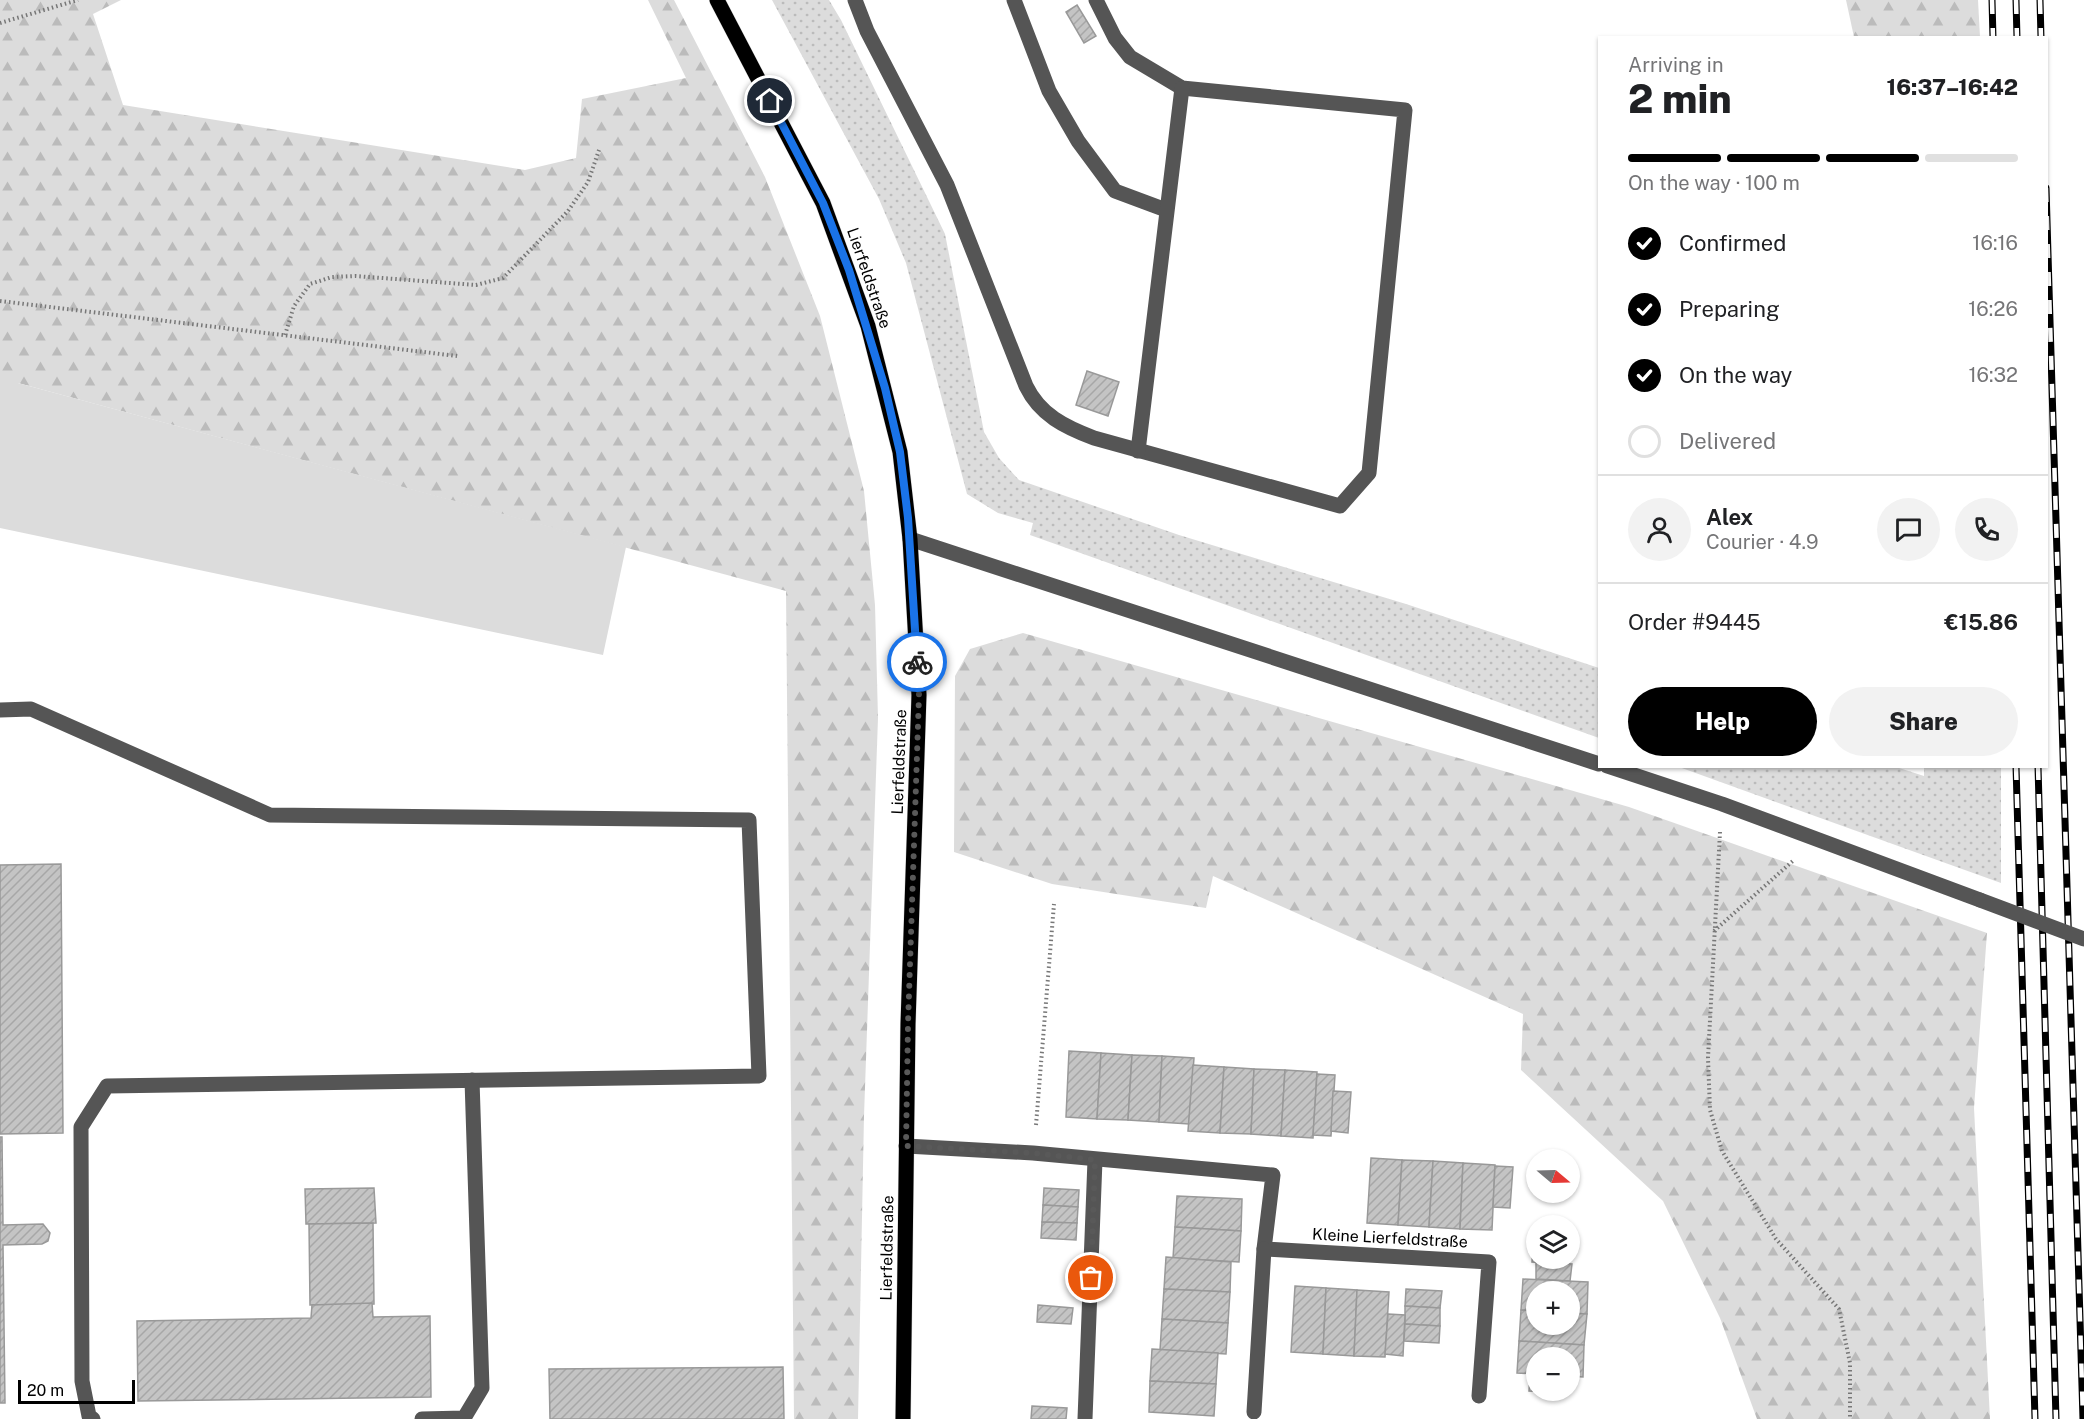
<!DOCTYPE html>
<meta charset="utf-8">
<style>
:root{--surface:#fff;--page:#f2f2f2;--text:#202124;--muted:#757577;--line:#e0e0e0;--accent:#000}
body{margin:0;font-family:"Public Sans",sans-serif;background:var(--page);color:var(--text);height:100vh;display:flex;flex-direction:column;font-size:22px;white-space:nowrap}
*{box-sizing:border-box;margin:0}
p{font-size:20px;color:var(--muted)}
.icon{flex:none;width:33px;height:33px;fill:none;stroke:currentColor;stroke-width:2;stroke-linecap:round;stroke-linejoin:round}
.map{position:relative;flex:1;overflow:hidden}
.side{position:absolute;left:1598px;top:36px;width:450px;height:732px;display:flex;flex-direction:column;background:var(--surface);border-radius:0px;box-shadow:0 2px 4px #0004}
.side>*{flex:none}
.needle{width:39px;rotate:109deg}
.tools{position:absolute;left:1526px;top:1149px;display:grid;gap:12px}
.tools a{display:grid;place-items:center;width:54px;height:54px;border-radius:50%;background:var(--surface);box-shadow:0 2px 4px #0004;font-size:30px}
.scale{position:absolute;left:18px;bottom:15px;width:117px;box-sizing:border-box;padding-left:6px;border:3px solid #000;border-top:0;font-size:16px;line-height:21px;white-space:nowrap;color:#000;-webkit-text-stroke:4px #fff;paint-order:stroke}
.pin{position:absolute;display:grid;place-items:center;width:51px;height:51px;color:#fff;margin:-26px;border:3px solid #fff;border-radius:50%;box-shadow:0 2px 6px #0007}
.courier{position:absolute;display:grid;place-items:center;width:60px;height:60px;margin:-30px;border:4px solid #1a73e8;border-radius:50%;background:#fff;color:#222;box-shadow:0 2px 8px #0007}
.summary em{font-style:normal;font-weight:800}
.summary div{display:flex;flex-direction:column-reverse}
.summary{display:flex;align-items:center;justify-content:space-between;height:102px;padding:0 30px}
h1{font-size:39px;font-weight:800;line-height:45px}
.bar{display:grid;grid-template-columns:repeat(4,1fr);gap:9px 6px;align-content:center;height:72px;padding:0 30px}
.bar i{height:8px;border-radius:4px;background:var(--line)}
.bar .on{background:var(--accent)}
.bar p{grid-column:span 4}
.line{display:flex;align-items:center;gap:15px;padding:0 30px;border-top:2px solid var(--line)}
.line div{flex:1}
.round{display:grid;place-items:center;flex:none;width:63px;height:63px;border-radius:32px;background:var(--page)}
ol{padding:0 30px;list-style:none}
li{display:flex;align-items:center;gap:18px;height:66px}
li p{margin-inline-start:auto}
li .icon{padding:6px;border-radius:50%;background:var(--accent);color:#fff;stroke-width:4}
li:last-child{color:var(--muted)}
li i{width:33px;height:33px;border:3px solid var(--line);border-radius:50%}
.action{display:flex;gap:12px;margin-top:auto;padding:12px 30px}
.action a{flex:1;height:69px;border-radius:36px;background:var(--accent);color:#fff;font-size:24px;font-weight:800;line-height:69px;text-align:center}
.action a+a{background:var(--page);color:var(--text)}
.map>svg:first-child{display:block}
.grass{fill:url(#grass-dots)}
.forest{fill:url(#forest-firs)}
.green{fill:#dcdcdc}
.building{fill:url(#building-hatch);stroke:#999;stroke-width:1.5}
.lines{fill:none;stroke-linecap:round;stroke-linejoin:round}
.major-casing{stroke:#dbdbdb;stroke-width:16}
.path{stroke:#777;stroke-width:4;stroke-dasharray:1.5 3;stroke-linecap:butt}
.minor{stroke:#555;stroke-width:15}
.major{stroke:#000;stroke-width:15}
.rail-casing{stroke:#000;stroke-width:7}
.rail{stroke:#fff;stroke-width:4.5;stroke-dasharray:14;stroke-linecap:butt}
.minor-bridge{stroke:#555;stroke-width:15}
.done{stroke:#595959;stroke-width:6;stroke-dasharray:0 10.8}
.route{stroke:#1a73e8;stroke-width:8}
.labels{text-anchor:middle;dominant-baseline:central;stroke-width:4.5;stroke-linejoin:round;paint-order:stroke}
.street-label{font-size:16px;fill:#000;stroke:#fff}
</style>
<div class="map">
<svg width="2084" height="1419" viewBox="0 0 2084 1419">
<defs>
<pattern id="grass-dots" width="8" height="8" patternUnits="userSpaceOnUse" patternTransform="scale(1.5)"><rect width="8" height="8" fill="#dcdcdc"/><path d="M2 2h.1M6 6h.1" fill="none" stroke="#bbb" stroke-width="1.8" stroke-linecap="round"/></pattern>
<pattern id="forest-firs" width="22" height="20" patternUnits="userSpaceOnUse" patternTransform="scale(1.5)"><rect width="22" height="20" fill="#dcdcdc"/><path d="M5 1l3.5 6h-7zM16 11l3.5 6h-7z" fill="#bbb"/></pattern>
<pattern id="building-hatch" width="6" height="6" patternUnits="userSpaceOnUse" patternTransform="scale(1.5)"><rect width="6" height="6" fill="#c4c4c4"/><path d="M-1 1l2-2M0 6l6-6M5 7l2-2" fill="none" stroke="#a7a7a7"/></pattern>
</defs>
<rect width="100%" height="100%" fill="#fff"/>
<!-- grass -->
<g class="grass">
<polygon points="772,0 829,0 841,20 945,234 984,432 999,458 1019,480 1179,535 1406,604 1599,668 1599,738 1030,535 1033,523 998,513 967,494 906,263 879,199"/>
<polygon points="1896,767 1924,776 1924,767 2001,767 2001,883 1679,767"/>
</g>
<!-- forest -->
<g class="forest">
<polygon points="0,0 121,0 93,14 123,105 525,170 576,158 582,99 686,78 648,0 674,0 765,177 820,316 864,491 875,605 878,718 864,1116 858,1419 794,1419 786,591 18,383 0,383"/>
<polygon points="1846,0 1978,0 1980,37 1854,37"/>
<polygon points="1023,633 1629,807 1987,933 1974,1108 1990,1419 1757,1419 1720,1318 1663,1201 1521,1070 1523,1014 1213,876 1206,908 1052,884 954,852 955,676 970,649"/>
</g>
<!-- green -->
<polygon class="green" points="0,383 18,383 626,547 603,655 0,528"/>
<!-- building -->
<g class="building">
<polygon points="1077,5 1096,36 1084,43 1066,12"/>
<polygon points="1087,371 1119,382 1108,416 1076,405"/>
<polygon points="61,864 63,1133 0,1134 0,865"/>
<polygon points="1069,1051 1101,1053 1097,1119 1066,1117"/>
<polygon points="1101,1053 1132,1055 1128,1120 1097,1119"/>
<polygon points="1132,1055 1162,1056 1159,1122 1128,1120"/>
<polygon points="1162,1056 1194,1058 1189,1124 1159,1122"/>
<polygon points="1193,1065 1224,1067 1220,1133 1188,1131"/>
<polygon points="1224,1067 1254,1069 1251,1134 1220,1133"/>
<polygon points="1254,1069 1285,1070 1281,1136 1251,1134"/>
<polygon points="1285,1070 1317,1072 1313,1138 1281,1136"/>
<polygon points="1317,1074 1335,1075 1331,1136 1313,1135"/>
<polygon points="1333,1091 1351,1092 1348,1133 1331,1131"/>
<polygon points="0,1137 2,1137 3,1225 43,1224 50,1233 48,1241 42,1244 3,1245 5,1403 0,1403"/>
<polygon points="1371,1158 1402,1160 1398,1225 1367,1223"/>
<polygon points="1402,1160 1433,1161 1429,1227 1398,1225"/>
<polygon points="1433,1161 1463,1163 1460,1229 1429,1227"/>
<polygon points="1463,1163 1495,1165 1492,1230 1460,1229"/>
<polygon points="1495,1166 1513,1167 1510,1208 1493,1207"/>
<polygon points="374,1188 376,1223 306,1224 305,1189"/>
<polygon points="1044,1188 1079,1190 1078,1207 1043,1205"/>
<polygon points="1177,1196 1242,1199 1241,1231 1175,1227"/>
<polygon points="1043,1205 1078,1207 1077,1223 1042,1222"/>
<polygon points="1042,1222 1077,1223 1076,1240 1041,1238"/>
<polygon points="373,1223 374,1304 310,1305 309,1224"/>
<polygon points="1175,1227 1241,1231 1239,1262 1173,1258"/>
<polygon points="1533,1245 1536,1245 1536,1258 1567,1258 1567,1264 1532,1262"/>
<polygon points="1166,1257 1231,1262 1230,1292 1164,1289"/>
<polygon points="1536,1262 1572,1264 1570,1281 1536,1279"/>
<polygon points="1523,1279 1588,1282 1587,1314 1569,1313 1569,1292 1536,1292 1536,1311 1521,1310"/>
<polygon points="1295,1286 1326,1288 1323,1354 1291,1352"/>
<polygon points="1326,1288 1357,1290 1354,1356 1323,1354"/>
<polygon points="1164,1289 1230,1292 1228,1323 1162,1319"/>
<polygon points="1406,1289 1442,1291 1440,1308 1405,1306"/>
<polygon points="1357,1290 1389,1292 1385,1357 1354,1356"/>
<polygon points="372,1303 373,1317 430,1316 431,1397 138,1401 137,1321 311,1318 312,1305"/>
<polygon points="1038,1305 1073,1308 1071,1324 1037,1322"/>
<polygon points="1405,1306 1440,1308 1440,1326 1405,1324"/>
<polygon points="1521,1310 1536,1311 1536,1324 1569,1324 1569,1313 1587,1314 1584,1345 1519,1341"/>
<polygon points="1388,1314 1405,1315 1403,1356 1385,1354"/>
<polygon points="1162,1319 1228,1323 1226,1354 1160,1350"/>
<polygon points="1405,1324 1440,1326 1439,1343 1404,1341"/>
<polygon points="1519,1341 1584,1345 1583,1377 1569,1376 1569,1358 1536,1358 1536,1374 1517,1373"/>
<polygon points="1152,1349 1218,1353 1216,1384 1150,1381"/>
<polygon points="783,1367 784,1419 550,1419 549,1369"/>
<polygon points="1530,1374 1536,1374 1536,1390 1569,1390 1571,1376 1570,1393 1529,1391"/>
<polygon points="1150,1381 1216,1384 1214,1416 1149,1412"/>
<polygon points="1032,1406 1067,1408 1066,1419 1031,1419"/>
</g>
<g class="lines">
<defs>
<polyline id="major" points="717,0 823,203 868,326 900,452 910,539 919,695 908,1024 903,1419"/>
</defs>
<!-- major casing -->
<use href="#major" class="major-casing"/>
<!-- path -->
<g class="path">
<polyline points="0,23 78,0"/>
<polyline points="0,301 457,356"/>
<polyline points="285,335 294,306 310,284 332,277 355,276 476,285 503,278 568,211 588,182 599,150"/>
<polyline points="1720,832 1708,1058 1710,1110 1722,1151 1776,1239 1839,1309 1850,1363 1850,1419"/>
<polyline points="1714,931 1794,860"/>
<polyline points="1036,1125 1054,904"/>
</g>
<!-- minor -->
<g class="minor">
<path d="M 855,0 L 867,31 L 947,185 L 1026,386 C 1040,415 1065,427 1094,438 L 1340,506 L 1369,473 L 1405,110 L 1182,88 L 1130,57 L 1115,38 L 1096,0"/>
<polyline points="1014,0 1049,91 1078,141 1115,191 1166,210"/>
<polyline points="1138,451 1182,88"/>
<polyline points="910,539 1599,764"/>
<polyline points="0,710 31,709 270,815 749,820 759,1076 107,1086 81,1127 82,1381 89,1416 93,1419"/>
<polyline points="1607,766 1722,804 1980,900"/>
<polyline points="906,1146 1033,1153 1273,1175 1264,1249 1489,1262 1479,1396"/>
<polyline points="1254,1412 1264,1249"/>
<polyline points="422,1419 464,1418 482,1388 472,1080"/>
<polyline points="1085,1419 1095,1160"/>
</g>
<!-- major -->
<use href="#major" class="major"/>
<defs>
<g id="rail">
<polyline points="1992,0 1993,38"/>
<polyline points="2016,0 2017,38"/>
<polyline points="2040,0 2041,38"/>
<polyline points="2046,188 2083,1419"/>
<polyline points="2016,766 2035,1419"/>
<polyline points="2038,766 2056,1419"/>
</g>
</defs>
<!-- rail casing -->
<use href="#rail" class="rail-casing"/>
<!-- rail -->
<use href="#rail" class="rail"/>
<!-- minor-bridge -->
<polyline class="minor-bridge" points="1980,900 2084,939"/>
</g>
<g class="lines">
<!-- done -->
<polyline class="done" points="917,662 919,695 908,1024 906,1146 1033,1153 1095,1160 1091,1278"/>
<!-- route -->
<polyline class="route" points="770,101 823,203 849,270 885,388 900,452 908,518 917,662"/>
</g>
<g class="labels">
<!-- street labels -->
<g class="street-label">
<text transform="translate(869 278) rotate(71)">Lierfeldstraße</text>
<text transform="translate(899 762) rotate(-88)">Lierfeldstraße</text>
<text transform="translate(1390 1238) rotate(3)">Kleine Lierfeldstraße</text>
<text transform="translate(887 1248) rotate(-89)">Lierfeldstraße</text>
</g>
</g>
</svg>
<div class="tools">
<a><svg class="needle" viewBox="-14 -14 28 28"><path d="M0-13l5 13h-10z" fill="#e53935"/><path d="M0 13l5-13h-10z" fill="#757577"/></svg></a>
<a><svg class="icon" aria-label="layers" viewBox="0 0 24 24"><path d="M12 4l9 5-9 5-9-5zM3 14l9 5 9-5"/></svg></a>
<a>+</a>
<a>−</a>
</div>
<div class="scale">20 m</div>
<div class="pin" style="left:1091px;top:1278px;background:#ea580c"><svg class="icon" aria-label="bag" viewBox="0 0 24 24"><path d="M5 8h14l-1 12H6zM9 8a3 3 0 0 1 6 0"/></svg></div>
<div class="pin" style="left:770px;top:101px;background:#1f2937"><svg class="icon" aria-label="home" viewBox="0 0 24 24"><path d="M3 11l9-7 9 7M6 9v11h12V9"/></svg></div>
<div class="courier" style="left:917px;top:662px"><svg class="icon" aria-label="bike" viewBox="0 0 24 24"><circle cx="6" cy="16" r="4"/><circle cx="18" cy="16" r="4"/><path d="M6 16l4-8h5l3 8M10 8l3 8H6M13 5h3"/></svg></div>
<section class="side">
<div class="summary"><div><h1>2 min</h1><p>Arriving in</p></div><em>16:37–16:42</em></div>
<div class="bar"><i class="on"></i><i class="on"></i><i class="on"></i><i></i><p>On the way · 100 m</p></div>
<ol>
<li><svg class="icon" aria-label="check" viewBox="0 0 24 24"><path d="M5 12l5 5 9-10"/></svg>Confirmed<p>16:16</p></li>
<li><svg class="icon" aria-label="check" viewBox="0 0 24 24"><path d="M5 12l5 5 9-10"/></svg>Preparing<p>16:26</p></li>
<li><svg class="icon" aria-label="check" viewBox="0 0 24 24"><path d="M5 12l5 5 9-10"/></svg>On the way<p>16:32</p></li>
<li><i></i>Delivered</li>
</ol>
<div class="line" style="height:108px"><a class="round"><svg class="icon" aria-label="person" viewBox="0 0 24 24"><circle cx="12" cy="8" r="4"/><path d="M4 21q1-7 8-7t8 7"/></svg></a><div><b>Alex</b><p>Courier · 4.9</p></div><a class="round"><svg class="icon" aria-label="chat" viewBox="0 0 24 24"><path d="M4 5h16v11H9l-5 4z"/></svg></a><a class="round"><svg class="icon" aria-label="phone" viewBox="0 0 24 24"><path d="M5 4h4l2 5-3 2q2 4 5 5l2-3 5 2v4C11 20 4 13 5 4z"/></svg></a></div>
<div class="line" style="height:78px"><div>Order #9445</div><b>€15.86</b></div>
<div class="action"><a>Help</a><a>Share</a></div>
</section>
</div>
